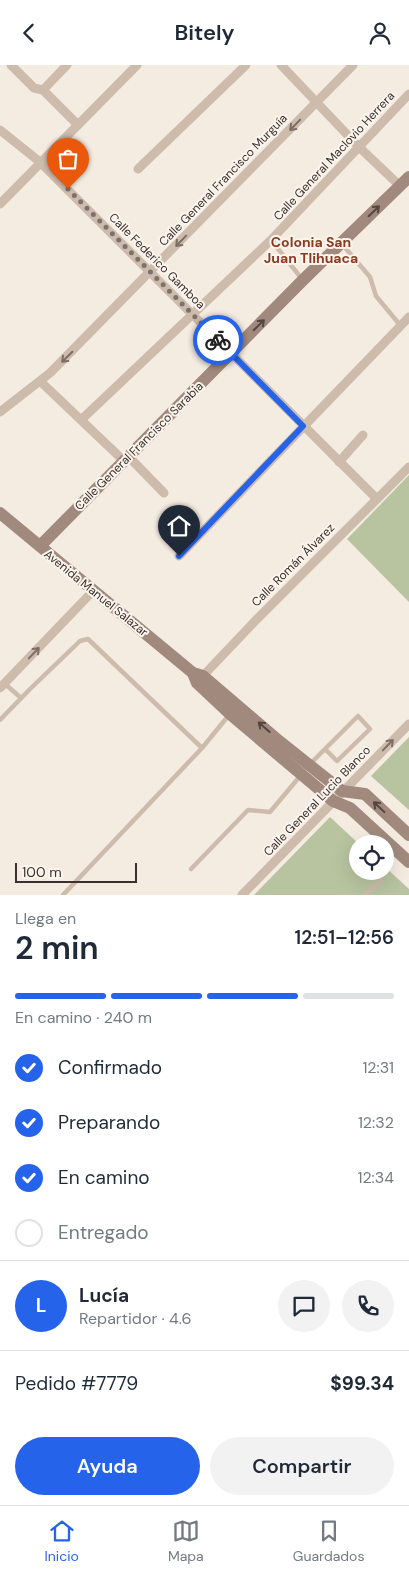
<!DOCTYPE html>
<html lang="es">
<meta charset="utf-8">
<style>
:root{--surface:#fff;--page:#f2f2f3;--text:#1f2937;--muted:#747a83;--line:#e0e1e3;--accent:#2563eb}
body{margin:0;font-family:"DM Sans",sans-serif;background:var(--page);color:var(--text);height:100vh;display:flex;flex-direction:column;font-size:19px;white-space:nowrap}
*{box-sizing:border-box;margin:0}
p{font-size:16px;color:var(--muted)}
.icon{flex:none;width:28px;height:28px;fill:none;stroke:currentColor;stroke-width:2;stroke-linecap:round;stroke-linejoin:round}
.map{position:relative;height:830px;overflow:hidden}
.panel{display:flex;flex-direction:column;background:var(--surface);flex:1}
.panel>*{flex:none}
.fabs{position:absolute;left:349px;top:770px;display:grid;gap:10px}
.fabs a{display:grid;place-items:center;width:45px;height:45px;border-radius:50%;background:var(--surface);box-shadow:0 5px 20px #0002;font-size:25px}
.scale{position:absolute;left:15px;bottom:12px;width:122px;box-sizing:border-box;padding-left:5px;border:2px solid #3b302b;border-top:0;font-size:14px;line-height:18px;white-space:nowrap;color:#3b302b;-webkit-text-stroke:4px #fbf5ee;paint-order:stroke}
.pin{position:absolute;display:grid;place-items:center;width:42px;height:42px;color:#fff;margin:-51px -21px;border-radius:50% 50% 50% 0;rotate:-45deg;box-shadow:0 0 5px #0007}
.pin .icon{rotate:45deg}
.courier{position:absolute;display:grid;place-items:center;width:50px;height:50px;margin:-25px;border:4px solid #2563eb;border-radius:50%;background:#fff;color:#222;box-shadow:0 1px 6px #0007}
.head em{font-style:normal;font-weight:600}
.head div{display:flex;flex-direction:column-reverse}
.head{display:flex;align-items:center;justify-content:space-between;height:85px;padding:0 15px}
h1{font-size:32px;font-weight:600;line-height:38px}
.bar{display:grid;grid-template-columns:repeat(4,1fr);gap:8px 5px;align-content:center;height:60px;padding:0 15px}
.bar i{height:6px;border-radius:4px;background:var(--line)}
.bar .active{background:var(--accent)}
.bar p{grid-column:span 4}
.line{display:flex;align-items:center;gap:12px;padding:0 15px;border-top:1px solid var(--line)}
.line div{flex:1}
.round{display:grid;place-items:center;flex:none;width:52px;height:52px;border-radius:26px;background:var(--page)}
ol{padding:0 15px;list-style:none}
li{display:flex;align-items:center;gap:15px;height:55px}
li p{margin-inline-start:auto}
li .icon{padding:5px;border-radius:50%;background:var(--accent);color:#fff;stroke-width:4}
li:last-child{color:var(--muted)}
li i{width:28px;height:28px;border:2px solid var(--line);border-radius:50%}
.primary-button{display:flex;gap:10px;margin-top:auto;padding:10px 15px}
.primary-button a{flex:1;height:58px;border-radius:30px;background:var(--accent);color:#fff;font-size:20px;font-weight:600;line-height:58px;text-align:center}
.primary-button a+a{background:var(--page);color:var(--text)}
header{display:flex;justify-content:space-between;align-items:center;height:65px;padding:0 15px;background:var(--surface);font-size:22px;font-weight:600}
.menu{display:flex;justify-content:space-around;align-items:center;height:70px;border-top:1px solid var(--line);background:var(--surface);font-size:14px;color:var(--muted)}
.menu a{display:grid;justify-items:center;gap:2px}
.menu .active{color:var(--accent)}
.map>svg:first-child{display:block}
.green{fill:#b8c4a0}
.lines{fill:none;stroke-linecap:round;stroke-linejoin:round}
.lane{stroke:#cdbbac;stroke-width:4.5}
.street{stroke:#cdbbac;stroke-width:9}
.secondary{stroke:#a18a7d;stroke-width:12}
.oneway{stroke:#7d6f65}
.oneway2{stroke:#544640}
.done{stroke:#7c716b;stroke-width:5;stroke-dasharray:0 9}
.route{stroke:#2563eb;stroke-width:6}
.labels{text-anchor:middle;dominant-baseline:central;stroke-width:4;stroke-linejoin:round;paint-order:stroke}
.street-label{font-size:12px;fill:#3b302b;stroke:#fbf5ee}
.neighbourhood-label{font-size:14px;font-weight:bold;fill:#8c3b22;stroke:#fbf5ee}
</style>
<header><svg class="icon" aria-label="back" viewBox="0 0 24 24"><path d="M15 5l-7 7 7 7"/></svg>Bitely<svg class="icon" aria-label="person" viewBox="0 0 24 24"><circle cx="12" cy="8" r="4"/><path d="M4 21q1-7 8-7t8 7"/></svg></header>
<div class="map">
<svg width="409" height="830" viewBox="0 0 409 830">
<rect width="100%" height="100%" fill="#f4ebe1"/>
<!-- green -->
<g class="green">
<polygon points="409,410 409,537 347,474"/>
<polygon points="409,672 409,745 371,711"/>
<polygon points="330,752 359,779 358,779 358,806 385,806 385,802 409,824 409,830 254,830"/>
</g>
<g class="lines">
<!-- lane -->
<g class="lane">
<polyline points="271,175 302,214"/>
<polyline points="342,179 370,212 376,231 400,260"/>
<polyline points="4,618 21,633"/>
<polyline points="0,655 30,624 80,576 88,574 202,683"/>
<polyline points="309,700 358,651 370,664 337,696 325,684"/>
<polyline points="191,804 248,745 270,747 301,710"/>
<polyline points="63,830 202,683 229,650"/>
<polyline points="365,830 381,815"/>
</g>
<!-- street -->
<g class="street">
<polyline points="11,0 34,23 43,25 77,59"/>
<polyline points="281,0 359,82 400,121"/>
<polyline points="43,25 67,0"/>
<polyline points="0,65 40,97 377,434"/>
<polyline points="138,104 246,0"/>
<polyline points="0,139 137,0"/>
<polyline points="41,317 124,396"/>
<polyline points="0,347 50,308 353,0"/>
<polyline points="81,355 271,175 409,29"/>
<polyline points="128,391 164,428"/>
<polyline points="339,397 363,370"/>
<polyline points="179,491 409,252"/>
<polyline points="200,614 256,555 409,402"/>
<polyline points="0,623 94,525"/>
<polyline points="242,830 409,659"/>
</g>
<!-- secondary -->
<g class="secondary">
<polyline points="0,448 193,608 203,611 279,676 342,726 365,729 409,770"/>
<polyline points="40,481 303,215 409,112"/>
<polyline points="193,608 197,618 230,649 333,736 350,743 409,797"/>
</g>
</g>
<!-- one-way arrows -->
<defs><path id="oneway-shaft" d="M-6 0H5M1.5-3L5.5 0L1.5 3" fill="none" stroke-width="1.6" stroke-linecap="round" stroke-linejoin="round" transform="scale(1.25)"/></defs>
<g class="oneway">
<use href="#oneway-shaft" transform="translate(295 60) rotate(134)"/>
<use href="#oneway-shaft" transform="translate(181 176) rotate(134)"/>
<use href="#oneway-shaft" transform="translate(67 292) rotate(135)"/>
<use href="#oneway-shaft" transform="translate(34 588) rotate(-46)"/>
<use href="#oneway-shaft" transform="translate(388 680) rotate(-46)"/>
</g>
<g class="oneway2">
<use href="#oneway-shaft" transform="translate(374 146) rotate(-44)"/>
<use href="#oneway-shaft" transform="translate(259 260) rotate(-45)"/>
<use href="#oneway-shaft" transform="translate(264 662) rotate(-139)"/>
<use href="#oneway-shaft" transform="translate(379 742) rotate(-137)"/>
</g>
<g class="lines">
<!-- done -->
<polyline class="done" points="68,124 218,275"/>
<!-- route -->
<polyline class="route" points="179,491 303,361 218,275"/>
</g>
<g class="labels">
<!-- street labels -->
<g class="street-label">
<text transform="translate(334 91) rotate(-47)">Calle General Maclovio Herrera</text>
<text transform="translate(223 115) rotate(-46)">Calle General Francisco Murguía</text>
<text transform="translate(157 196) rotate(45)">Calle Federico Gamboa</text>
<text transform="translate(139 381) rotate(-45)">Calle General Francisco Sarabia</text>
<text transform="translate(293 500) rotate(-45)">Calle Román Álvarez</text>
<text transform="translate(96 528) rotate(39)">Avenida Manuel Salazar</text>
<text transform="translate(317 736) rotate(-46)">Calle General Lucio Blanco</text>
</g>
<!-- neighbourhood labels -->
<g class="neighbourhood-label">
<text x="311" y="177">Colonia San<tspan x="311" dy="16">Juan Tlihuaca</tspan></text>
</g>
</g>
</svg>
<div class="fabs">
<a><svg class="icon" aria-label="locate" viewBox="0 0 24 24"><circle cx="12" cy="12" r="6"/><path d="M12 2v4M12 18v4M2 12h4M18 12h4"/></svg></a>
</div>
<div class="scale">100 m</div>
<div class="pin" style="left:68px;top:124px;background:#ea580c"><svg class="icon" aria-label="bag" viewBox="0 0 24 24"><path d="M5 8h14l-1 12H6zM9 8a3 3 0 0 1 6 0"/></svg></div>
<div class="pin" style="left:179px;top:491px;background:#1f2937"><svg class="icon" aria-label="home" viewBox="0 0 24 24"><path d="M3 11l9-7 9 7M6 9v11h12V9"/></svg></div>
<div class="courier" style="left:218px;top:275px"><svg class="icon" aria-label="bike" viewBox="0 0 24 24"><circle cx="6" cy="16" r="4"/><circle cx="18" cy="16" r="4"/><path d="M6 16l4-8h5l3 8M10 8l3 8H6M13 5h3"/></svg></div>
</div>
<section class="panel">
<div class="head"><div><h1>2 min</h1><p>Llega en</p></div><em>12:51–12:56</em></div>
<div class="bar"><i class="active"></i><i class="active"></i><i class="active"></i><i></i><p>En camino · 240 m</p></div>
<ol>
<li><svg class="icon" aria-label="check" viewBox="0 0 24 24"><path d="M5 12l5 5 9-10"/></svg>Confirmado<p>12:31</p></li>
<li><svg class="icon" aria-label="check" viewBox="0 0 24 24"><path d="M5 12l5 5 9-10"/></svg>Preparando<p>12:32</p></li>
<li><svg class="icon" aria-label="check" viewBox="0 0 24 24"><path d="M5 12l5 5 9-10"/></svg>En camino<p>12:34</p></li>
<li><i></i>Entregado</li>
</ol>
<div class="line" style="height:90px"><b class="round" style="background:var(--accent);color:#fff">L</b><div><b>Lucía</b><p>Repartidor · 4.6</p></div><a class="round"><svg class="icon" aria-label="chat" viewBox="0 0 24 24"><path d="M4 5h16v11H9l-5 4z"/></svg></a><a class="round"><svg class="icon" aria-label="phone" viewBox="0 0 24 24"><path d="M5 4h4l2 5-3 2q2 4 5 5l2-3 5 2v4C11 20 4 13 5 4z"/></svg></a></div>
<div class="line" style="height:65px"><div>Pedido #7779</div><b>$99.34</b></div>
<div class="primary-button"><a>Ayuda</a><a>Compartir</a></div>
</section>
<nav class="menu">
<a class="active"><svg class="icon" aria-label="home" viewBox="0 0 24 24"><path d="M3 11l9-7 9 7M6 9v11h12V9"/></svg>Inicio</a>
<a><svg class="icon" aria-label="map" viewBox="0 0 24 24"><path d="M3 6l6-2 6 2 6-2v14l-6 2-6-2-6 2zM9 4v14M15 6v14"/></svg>Mapa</a>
<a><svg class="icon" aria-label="saved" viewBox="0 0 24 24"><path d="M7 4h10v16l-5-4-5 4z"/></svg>Guardados</a>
</nav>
